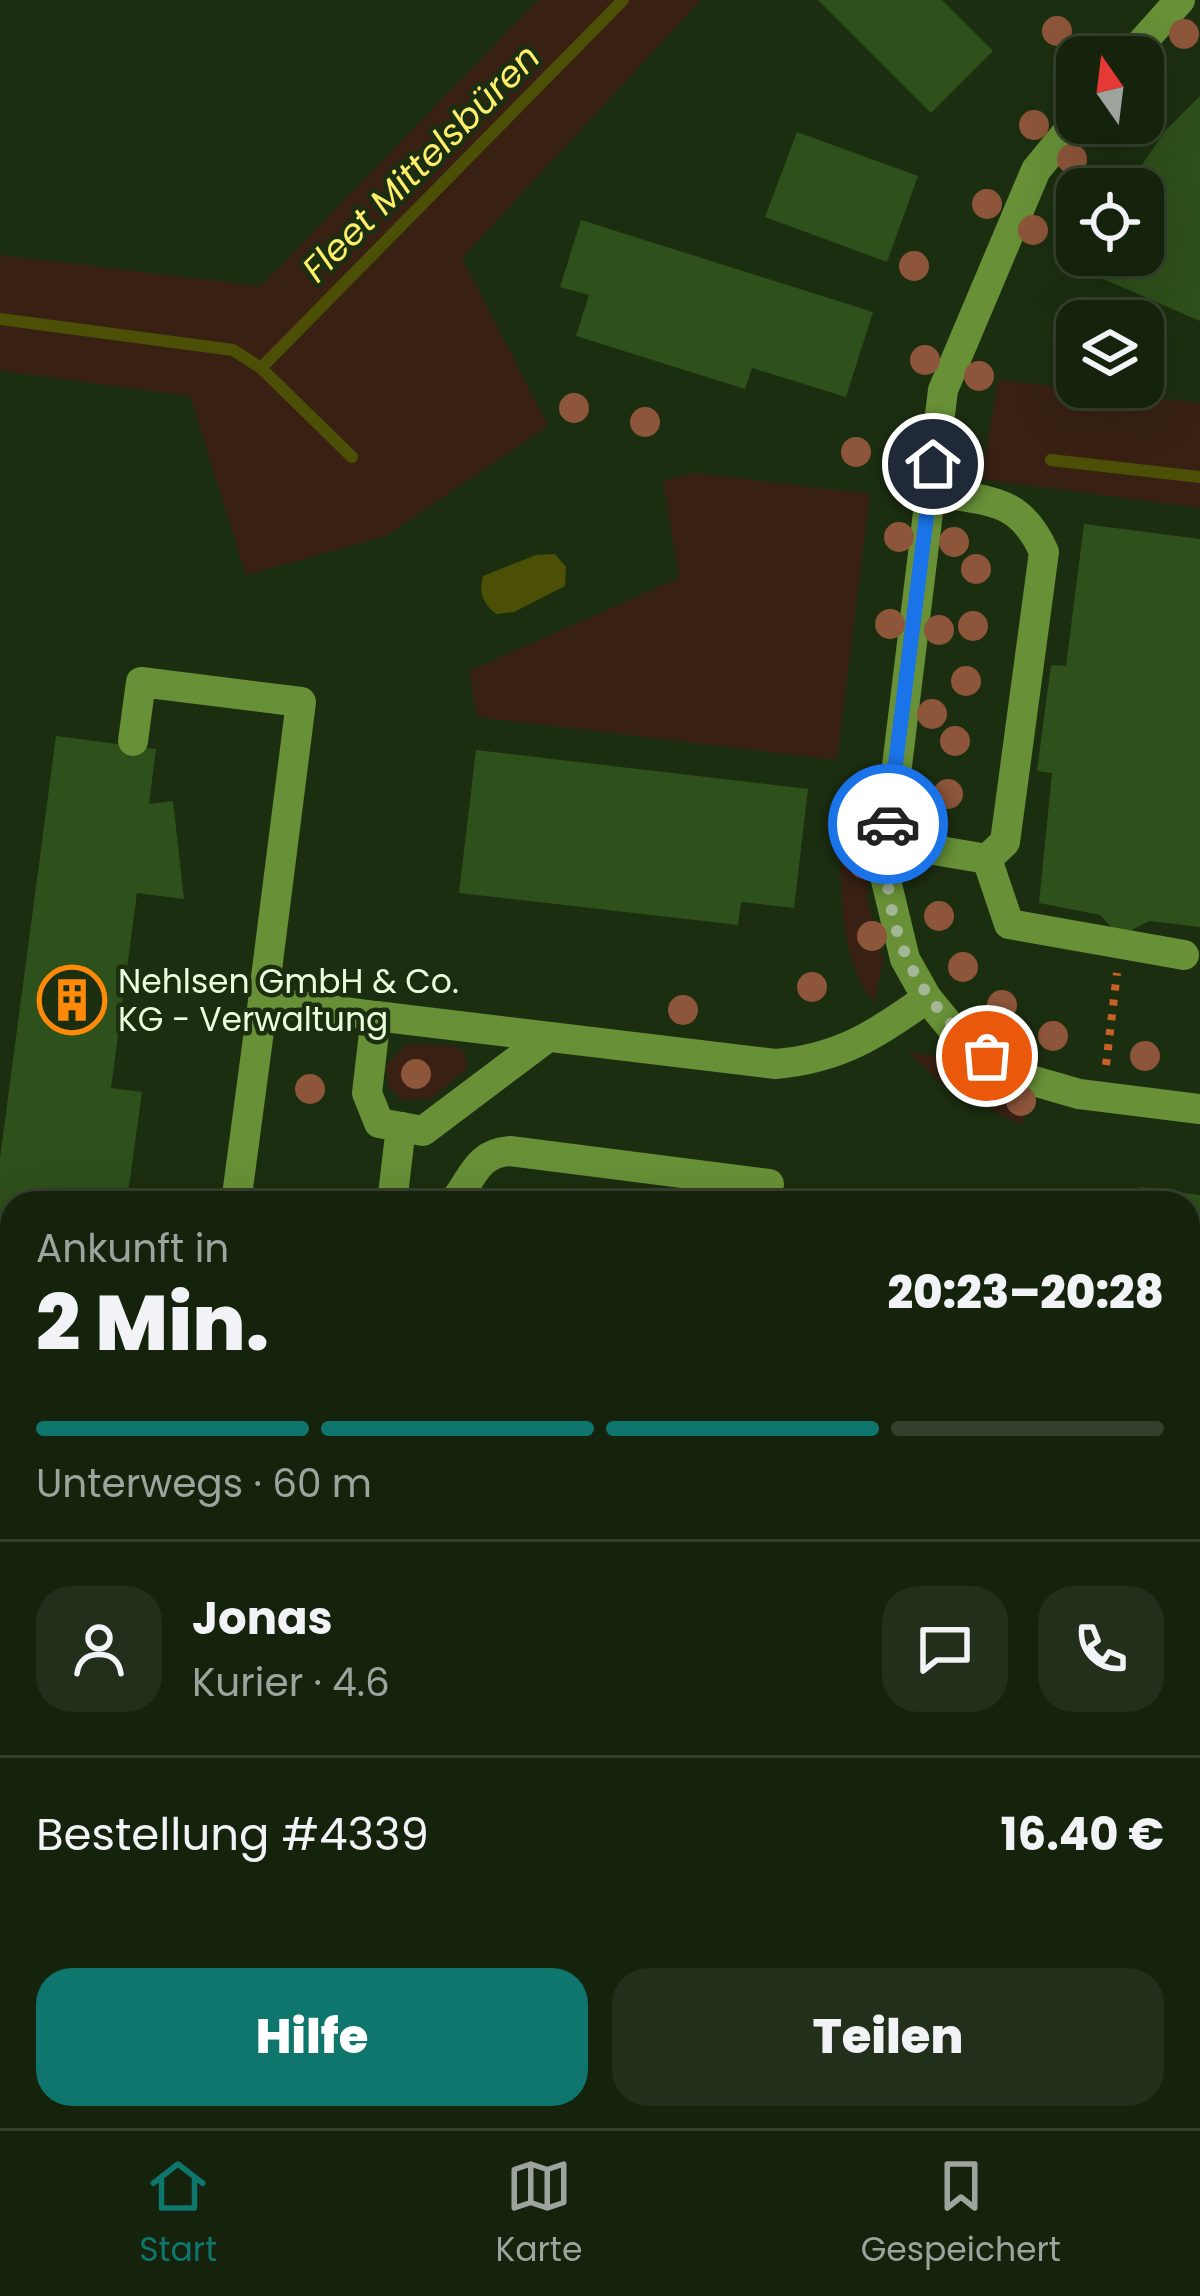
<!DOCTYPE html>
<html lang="de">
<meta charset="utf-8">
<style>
:root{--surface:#15220c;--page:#222f1a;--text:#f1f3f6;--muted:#9da49d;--line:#343f2d;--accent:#0f766e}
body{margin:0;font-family:Poppins,sans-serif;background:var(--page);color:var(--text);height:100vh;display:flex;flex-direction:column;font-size:45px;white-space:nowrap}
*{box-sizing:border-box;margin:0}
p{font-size:39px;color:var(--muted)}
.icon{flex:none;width:66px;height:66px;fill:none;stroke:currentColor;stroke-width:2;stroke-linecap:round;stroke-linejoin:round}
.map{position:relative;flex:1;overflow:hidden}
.side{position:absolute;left:0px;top:1191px;width:1200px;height:939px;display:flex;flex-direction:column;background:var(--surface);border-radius:36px 36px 0 0;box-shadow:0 12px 48px #0002,0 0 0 3px var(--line)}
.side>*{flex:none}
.needle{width:78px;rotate:346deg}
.fabs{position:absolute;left:1056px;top:36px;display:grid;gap:24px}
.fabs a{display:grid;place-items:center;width:108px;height:108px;border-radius:24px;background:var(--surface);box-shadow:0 12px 48px #0002,0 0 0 3px var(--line);font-size:60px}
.pin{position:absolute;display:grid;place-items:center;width:102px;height:102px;color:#fff;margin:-51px;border:6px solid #fff;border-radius:50%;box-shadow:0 3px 12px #0007}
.courier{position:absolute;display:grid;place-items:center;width:120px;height:120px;margin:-60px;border:9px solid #1a73e8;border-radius:50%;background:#fff;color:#222;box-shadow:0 3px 15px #0007}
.overview em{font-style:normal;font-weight:800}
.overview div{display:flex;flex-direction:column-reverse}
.overview{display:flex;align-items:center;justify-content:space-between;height:204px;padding:0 36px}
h1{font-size:78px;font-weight:800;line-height:90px}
.bar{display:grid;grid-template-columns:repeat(4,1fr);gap:18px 12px;align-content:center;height:144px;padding:0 36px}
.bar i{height:15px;border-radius:9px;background:var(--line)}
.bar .selected{background:var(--accent)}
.bar p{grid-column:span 4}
.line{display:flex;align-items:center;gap:30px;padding:0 36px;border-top:3px solid var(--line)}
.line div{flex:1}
.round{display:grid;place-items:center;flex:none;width:126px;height:126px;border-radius:36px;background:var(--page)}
.action{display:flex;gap:24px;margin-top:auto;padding:24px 36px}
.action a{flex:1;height:138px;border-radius:36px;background:var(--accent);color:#fff;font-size:48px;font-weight:800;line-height:138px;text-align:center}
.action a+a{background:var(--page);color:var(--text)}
.menu{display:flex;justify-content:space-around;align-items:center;height:168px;border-top:3px solid var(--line);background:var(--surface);font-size:33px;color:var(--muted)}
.menu a{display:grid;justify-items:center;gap:6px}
.menu .selected{color:var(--accent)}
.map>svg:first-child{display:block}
.green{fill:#382112}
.water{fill:#4c5007}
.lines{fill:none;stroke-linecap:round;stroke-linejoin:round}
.stream{stroke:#4c5007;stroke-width:12}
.building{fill:#2e501a}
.path{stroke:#c96127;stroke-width:8;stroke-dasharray:6 9;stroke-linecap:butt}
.minor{stroke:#679037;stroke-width:30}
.tree{fill:#8d563a}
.done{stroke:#a3b695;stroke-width:12;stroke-dasharray:0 21.6}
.route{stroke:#1a73e8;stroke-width:15}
.labels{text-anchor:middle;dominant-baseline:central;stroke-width:9;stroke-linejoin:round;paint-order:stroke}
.poi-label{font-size:33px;fill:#ecffdc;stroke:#1c2e10;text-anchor:start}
.water-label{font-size:36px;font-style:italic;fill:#ffee6a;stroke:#1c2e10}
</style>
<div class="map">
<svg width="1200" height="2128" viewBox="0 0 1200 2128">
<rect width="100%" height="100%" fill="#1c2e10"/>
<!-- green -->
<g class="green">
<polygon points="538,0 701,0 462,258 548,426 386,536 246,575 190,396 0,371 0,255 261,286"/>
<polygon points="998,380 1200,403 1200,508 981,479"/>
<polygon points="694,473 870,494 837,760 477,717 469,671 679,578 663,480"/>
<path d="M 847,777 L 870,780 L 874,787 L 867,897 L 883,960 L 875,1002 C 831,957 839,835 847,777 Z"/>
<polygon points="407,1044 455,1046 465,1052 467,1069 430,1099 402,1100 388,1086 386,1066"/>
<polygon points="908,1052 949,1058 1030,1100 1021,1125 941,1083"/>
<polygon points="1188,1929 1200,1931 1200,2088 1188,2086"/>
</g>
<!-- water -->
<path class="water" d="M 555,554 L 566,567 L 565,586 L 514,612 L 496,614 C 482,602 479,594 483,576 L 536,555 Z"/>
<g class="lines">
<!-- stream -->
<g class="stream">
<polyline points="0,319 233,350 261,368 352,457"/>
<polyline points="261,368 623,0"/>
<polyline points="1051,460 1200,477"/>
<polyline points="1188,1995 1200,1997"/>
</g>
</g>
<!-- building -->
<g class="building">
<polygon points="818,0 942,0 993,51 931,113"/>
<polygon points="1200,96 1200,321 1071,265 1078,255 1143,255 1143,189 1125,189 1166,130"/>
<polygon points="797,132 918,176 887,262 765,217"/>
<polygon points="581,220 873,312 846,397 752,368 745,389 576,336 589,295 560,287"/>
<polygon points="1084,524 1200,539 1200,927 1149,921 1128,932 1113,929 1100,915 1039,903 1052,773 1037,771 1051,665 1066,666"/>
<polygon points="56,736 156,749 149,804 173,801 184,899 137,893 111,1088 142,1092 127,1201 96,1197 95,1203 12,1203 12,1358 0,1356 0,1158"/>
<polygon points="476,750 808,789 794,908 741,902 738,925 459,893"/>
<polygon points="1140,1187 1200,1195 1200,1345 1188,1343 1188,1203 1138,1203"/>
<polygon points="0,1417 12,1418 12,1709 0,1708"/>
<polygon points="1188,1428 1200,1429 1200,1750 1188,1749"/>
</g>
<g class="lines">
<!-- path -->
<g class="path">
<polyline points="1106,1065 1117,973"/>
<polyline points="0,1931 12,1937"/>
<polyline points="1188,2097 1200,2099"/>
</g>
<!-- minor -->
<g class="minor">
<polyline points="1129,57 1180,0"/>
<polyline points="1077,120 1036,170 943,390 884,872 905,959 927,998 955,1032 987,1056 1027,1079 1079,1094 1200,1109"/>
<polyline points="133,741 141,682 301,702 263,1001"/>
<path d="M 887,842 L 987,859 L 1005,842 L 1044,552 C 1019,495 985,502 930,491"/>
<polyline points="987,859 1009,924 1184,955"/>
<path d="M 548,1037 L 423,1131 L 379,1123 L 367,1093 L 376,1016 L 775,1064 C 838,1059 876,1035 927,998"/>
<polyline points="236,1203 263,1001 376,1016"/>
<polyline points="392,1203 401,1127"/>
<path d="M 453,1203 C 472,1180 476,1153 510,1151 L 769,1184"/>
<polyline points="0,1390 12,1392"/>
<polyline points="0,2001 12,2003"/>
<polyline points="901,2118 978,2128"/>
</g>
</g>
<!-- trees -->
<g class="tree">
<circle cx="1057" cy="31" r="15"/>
<circle cx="1184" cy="34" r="15"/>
<circle cx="1034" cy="125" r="15"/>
<circle cx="1072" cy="159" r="15"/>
<circle cx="987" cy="204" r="15"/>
<circle cx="1033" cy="230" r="15"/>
<circle cx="914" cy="266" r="15"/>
<circle cx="925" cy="360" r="15"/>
<circle cx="979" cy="376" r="15"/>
<circle cx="574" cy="408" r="15"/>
<circle cx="645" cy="422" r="15"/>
<circle cx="966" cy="450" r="15"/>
<circle cx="856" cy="452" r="15"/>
<circle cx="899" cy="537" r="15"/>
<circle cx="954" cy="542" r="15"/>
<circle cx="976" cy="569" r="15"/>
<circle cx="890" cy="624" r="15"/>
<circle cx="973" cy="626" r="15"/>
<circle cx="939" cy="630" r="15"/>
<circle cx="966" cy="681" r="15"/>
<circle cx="932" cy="714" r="15"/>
<circle cx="955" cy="741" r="15"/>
<circle cx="948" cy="794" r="15"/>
<circle cx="917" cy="806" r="15"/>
<circle cx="864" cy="864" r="15"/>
<circle cx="939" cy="916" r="15"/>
<circle cx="872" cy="936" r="15"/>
<circle cx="963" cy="967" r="15"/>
<circle cx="812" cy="987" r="15"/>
<circle cx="1002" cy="1005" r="15"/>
<circle cx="683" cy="1010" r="15"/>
<circle cx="1053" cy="1036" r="15"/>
<circle cx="1145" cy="1056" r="15"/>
<circle cx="416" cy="1074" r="15"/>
<circle cx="310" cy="1089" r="15"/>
<circle cx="1021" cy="1101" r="15"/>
</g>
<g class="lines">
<!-- done -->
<path class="done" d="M 888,824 C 879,920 910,997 987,1056"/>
<!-- route -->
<polyline class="route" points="888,824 933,464"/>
</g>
<!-- icons -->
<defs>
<symbol id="building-ring" viewBox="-11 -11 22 22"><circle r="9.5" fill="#1c2e10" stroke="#ff8908" stroke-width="1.5"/><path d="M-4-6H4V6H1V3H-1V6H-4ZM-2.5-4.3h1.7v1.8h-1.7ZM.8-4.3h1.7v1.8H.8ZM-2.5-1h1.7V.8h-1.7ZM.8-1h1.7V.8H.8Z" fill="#ff8908"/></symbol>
</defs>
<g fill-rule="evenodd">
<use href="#building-ring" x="34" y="962" width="76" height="76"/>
</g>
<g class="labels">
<!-- poi labels -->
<g class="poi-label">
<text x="118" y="981">Nehlsen GmbH &amp; Co.<tspan x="118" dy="38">KG - Verwaltung</tspan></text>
</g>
<!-- water labels -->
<g class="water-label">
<text transform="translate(421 163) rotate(-45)">Fleet Mittelsbüren</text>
</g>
</g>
</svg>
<div class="fabs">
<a><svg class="needle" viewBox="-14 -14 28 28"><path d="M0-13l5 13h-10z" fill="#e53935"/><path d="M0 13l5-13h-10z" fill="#9da49d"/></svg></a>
<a><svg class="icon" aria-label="locate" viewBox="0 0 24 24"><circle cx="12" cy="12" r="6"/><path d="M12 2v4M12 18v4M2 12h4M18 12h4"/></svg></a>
<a><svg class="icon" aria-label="layers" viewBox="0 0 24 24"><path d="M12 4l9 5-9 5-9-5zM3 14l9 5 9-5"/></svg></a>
</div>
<div class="pin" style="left:987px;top:1056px;background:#ea580c"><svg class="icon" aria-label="bag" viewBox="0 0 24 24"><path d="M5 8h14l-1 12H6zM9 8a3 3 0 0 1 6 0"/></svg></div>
<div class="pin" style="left:933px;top:464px;background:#1f2937"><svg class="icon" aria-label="home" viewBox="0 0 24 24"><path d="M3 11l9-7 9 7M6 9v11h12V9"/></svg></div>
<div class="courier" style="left:888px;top:824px"><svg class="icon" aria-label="car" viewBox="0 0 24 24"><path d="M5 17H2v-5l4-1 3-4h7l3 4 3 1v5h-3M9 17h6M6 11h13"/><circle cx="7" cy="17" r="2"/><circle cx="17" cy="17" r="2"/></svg></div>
<section class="side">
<div class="overview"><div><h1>2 Min.</h1><p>Ankunft in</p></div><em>20:23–20:28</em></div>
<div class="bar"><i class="selected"></i><i class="selected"></i><i class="selected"></i><i></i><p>Unterwegs · 60 m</p></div>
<div class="line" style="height:216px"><a class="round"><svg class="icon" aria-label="person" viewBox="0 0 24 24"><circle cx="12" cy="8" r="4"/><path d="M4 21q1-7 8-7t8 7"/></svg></a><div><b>Jonas</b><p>Kurier · 4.6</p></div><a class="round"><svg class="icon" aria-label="chat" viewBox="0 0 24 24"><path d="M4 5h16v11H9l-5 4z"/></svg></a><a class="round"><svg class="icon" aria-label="phone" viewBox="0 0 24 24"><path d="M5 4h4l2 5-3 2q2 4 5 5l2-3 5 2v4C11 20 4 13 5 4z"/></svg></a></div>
<div class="line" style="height:156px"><div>Bestellung #4339</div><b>16.40 €</b></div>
<div class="action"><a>Hilfe</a><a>Teilen</a></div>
</section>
</div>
<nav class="menu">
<a class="selected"><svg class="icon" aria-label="home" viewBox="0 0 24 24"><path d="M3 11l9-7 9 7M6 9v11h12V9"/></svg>Start</a>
<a><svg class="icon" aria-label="map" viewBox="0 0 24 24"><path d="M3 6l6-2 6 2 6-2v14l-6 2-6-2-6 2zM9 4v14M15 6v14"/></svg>Karte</a>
<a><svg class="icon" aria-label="saved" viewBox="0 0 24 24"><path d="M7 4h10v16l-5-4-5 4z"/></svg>Gespeichert</a>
</nav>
